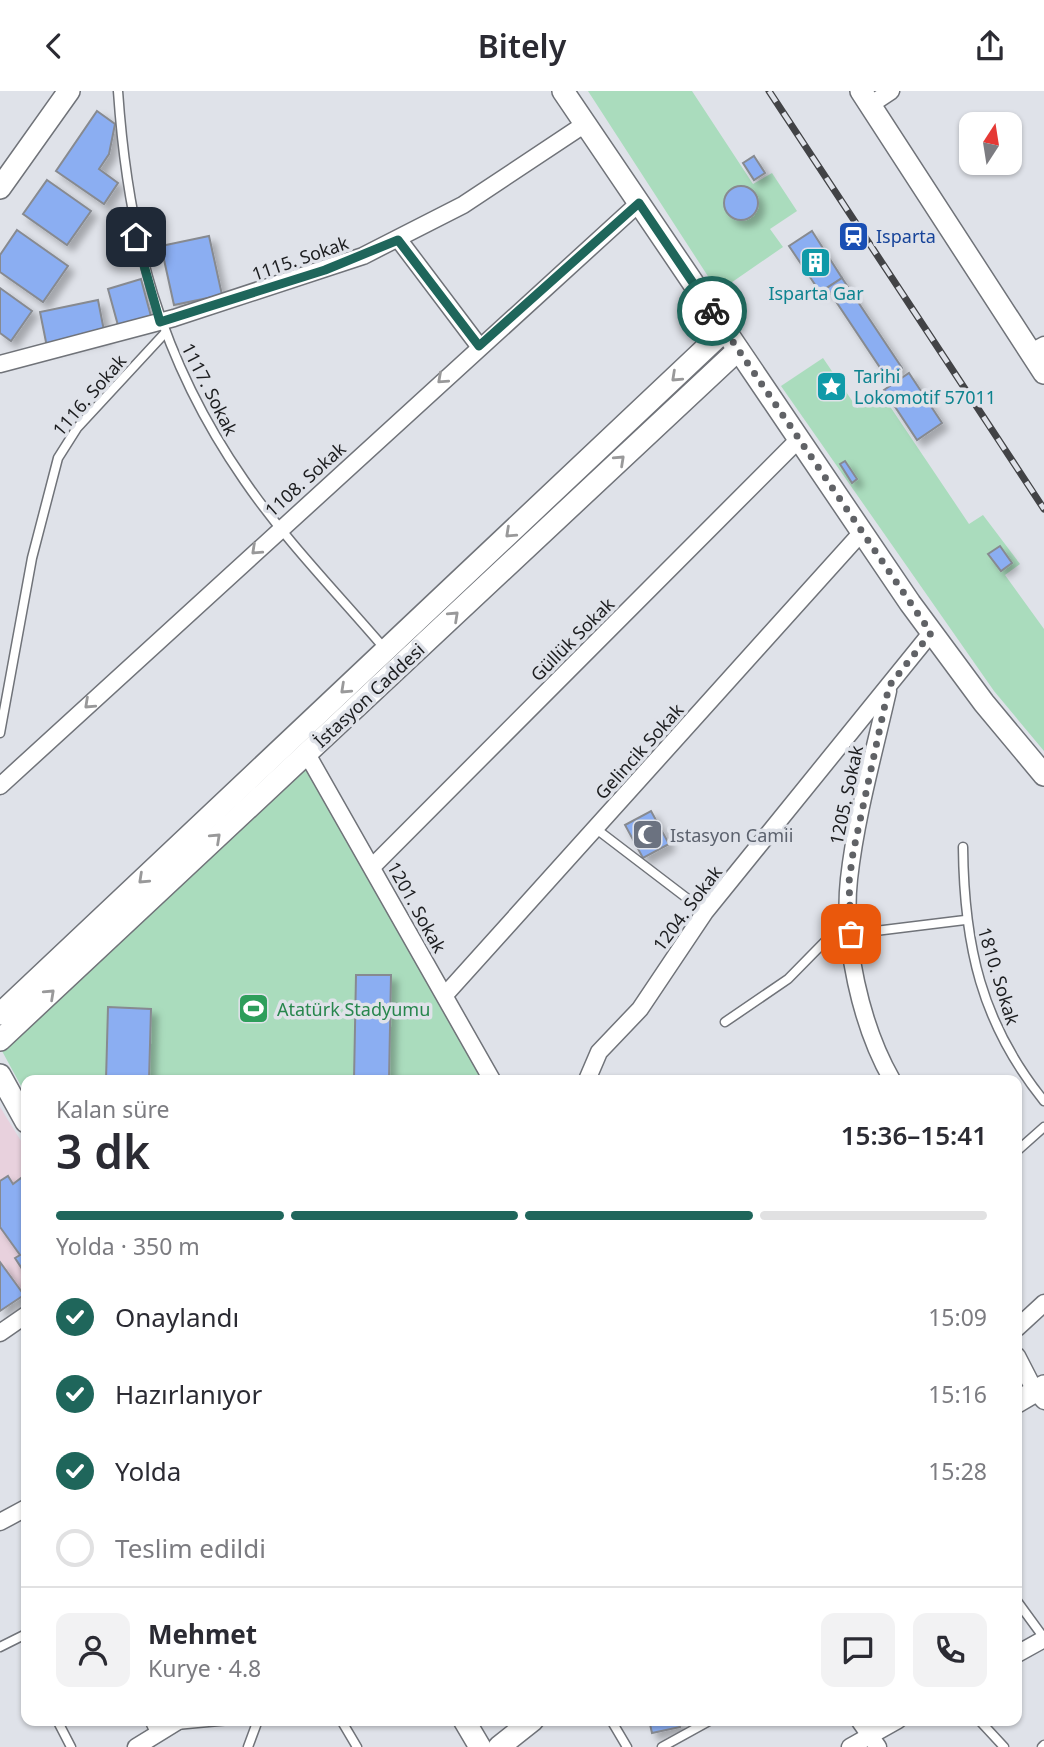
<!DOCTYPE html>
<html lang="tr">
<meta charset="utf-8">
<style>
:root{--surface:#fff;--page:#f2f2f3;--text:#2b2b33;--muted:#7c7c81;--line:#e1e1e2;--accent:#1f665b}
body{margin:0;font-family:"Noto Sans",sans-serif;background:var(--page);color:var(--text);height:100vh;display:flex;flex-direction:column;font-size:26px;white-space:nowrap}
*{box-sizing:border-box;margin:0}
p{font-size:23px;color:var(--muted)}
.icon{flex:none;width:38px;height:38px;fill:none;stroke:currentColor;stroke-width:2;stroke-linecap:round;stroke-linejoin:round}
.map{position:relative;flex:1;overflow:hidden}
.sheet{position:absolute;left:21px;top:984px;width:1001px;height:651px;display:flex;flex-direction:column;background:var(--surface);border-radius:14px;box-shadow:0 2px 5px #0004}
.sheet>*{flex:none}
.needle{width:46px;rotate:12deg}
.tools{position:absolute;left:959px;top:21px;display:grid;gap:14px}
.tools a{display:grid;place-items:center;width:63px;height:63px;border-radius:14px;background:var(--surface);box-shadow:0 2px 5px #0004;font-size:35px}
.pin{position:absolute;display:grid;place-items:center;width:60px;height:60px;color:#fff;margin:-30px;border-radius:14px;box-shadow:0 4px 10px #0006}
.courier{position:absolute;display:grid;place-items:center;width:70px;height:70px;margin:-35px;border:5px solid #1f665b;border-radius:50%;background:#fff;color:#222;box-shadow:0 2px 9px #0007}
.summary em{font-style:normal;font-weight:600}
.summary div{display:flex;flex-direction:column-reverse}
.summary{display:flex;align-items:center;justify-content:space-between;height:119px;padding:0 35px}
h1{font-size:46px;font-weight:600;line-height:52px}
.bar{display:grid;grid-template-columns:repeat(4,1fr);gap:10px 7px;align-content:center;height:84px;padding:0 35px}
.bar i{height:9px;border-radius:5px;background:var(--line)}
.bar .active{background:var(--accent)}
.bar p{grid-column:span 4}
.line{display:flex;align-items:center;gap:18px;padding:0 35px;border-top:2px solid var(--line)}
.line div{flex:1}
.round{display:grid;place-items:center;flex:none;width:74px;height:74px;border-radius:14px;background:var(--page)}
ol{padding:0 35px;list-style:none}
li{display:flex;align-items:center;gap:21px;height:77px}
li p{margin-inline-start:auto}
li .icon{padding:7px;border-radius:50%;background:var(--accent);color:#fff;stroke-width:4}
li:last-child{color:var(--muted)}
li i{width:38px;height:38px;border:4px solid var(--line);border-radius:50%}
header{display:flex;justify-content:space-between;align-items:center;height:91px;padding:0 35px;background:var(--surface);font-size:32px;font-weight:600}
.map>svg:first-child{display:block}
.education{fill:#e8d1dd}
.green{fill:#aadcbd}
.building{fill:#8baef2;stroke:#878a90;stroke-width:2;filter:url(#shadow)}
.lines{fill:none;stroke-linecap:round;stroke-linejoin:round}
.lane-casing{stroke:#707379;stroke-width:11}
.street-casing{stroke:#707379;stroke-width:19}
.secondary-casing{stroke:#707379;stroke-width:24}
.lane{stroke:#fff;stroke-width:8}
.street{stroke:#fff;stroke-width:16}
.secondary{stroke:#fff;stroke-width:21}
.rail-casing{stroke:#424346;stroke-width:7}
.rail{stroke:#dfe2e9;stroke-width:4.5;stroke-dasharray:13;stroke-linecap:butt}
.oneway{stroke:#99999a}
.done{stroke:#606266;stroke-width:7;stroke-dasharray:0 12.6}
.route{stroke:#1f665b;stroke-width:9}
.labels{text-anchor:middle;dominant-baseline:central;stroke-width:7;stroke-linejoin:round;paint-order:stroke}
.transit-label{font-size:18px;fill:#164399;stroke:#dfe2e9;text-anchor:start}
.street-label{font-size:18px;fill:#1c1d1f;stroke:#dfe2e9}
.culture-label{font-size:18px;fill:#0d838f;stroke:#dfe2e9}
.worship-label{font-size:18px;fill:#5b616d;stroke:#dfe2e9;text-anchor:start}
.leisure-label{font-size:18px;fill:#27864d;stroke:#dfe2e9;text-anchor:start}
</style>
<header><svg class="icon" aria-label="back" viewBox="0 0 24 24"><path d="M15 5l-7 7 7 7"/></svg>Bitely<svg class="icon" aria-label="share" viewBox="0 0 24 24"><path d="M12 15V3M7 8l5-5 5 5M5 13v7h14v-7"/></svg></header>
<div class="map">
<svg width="1044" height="1656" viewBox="0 0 1044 1656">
<defs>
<filter id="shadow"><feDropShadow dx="6" dy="6" stdDeviation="3.5" flood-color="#0004"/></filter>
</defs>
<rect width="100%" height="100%" fill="#dfe2e9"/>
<!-- education -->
<polygon class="education" points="0,1016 26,1058 26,1202 0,1220"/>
<!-- green -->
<g class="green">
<polygon points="588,0 692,0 753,93 772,82 797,120 770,138 783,156 725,196 713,193"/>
<polygon points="823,267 857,317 881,302 969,433 983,424 1020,473 1005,484 1044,538 1044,660 994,600 781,295"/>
<polygon points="305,677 484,989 26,989 26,1004 2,960"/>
</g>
<!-- building -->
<g class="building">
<polygon points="97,20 115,33 109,63 99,78 118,92 104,113 56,80"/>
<polygon points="754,65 765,82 754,89 743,72"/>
<polygon points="47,89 91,120 67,154 23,123"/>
<circle cx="741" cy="112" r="17"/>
<polygon points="17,139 68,175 43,211 0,181 0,164"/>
<polygon points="812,140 842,187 820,201 789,155"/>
<polygon points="209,145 222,204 174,214 161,155"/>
<polygon points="842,187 902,277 887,287 827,197"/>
<polygon points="141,188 152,229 119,238 108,198"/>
<polygon points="0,197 32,220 11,250 0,242"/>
<polygon points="98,209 105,245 47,256 40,221"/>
<polygon points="909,282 942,332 917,349 884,299"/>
<polygon points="845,370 857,388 852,392 840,373"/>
<polygon points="1000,455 1012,472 1001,480 988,463"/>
<polygon points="651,720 669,753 643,767 625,734"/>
<polygon points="356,884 391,884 389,989 354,989"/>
<polygon points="108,916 151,918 149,989 106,989"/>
<polygon points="8,1085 13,1093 21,1087 26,1096 26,1184 15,1167 20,1164 0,1136 0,1090"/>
<polygon points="0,1171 24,1204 0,1220"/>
<polygon points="649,1629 678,1629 680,1636 652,1642"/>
</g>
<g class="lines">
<defs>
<g id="lane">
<path d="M 118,0 C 128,146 160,268 244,389 C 285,449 337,502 384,557"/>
<polyline points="0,642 32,467 58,367 77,337 165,242"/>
<polyline points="595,737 705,821"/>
<path d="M 963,756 C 964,854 981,932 1044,1010"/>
<polyline points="851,843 965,829"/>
<polyline points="725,931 788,888 848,827"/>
<polyline points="1017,1060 1044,1036"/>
<polyline points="1017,1510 1044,1547"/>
<polyline points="0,1556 26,1543"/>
<polyline points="57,1629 71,1656"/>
<polyline points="149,1629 156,1644"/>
<polyline points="341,1629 357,1656"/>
<polyline points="611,1629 627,1656"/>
<polyline points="979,1629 1004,1656"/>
<polyline points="176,1634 230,1629"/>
<polyline points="248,1656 258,1629"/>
<polyline points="662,1656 711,1629"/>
<polyline points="1042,1656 1044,1654"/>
</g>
<g id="street">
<polyline points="870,14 891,0"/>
<polyline points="399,149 479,255"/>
<polyline points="1031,261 1044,254"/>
<polyline points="0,273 174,227 363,165 463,114 585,33"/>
<path d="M 888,600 C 874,662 856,725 849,788 C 842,851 861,935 892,989"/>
<polyline points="307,663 492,989"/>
<polyline points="0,695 639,112"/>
<polyline points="372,776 799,348"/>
<polyline points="445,904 862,441"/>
<polyline points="587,989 599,961 640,918 705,821 931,542"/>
<polyline points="1017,1237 1044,1212"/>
<polyline points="0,1242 26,1224"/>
<polyline points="1017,1265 1035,1300 1044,1310"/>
<polyline points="0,1431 26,1417"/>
<polyline points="1017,1563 1044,1548"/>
<polyline points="859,1629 878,1656"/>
<polyline points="136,1656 180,1629"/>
<polyline points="850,1656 898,1629"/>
</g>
<g id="secondary">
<polyline points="563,0 910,512 984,612 1044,684"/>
<polyline points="861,0 1044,282"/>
<polyline points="0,97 69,0"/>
<polyline points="0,923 725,239"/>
<polyline points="0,949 738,259"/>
<polyline points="0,984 26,1031"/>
<polyline points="1017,1311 1044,1295"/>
<polyline points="464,1629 480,1656"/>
<polyline points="499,1656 533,1629"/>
</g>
</defs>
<!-- lane casing -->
<use href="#lane" class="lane-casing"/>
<!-- street casing -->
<use href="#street" class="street-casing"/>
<!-- secondary casing -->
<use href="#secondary" class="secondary-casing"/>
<!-- lane -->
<use href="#lane" class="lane"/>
<!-- street -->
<use href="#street" class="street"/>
<!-- secondary -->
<use href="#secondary" class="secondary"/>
<defs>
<polyline id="rail" points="769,0 1044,418"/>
</defs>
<!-- rail casing -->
<use href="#rail" class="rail-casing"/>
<!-- rail -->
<use href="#rail" class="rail"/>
</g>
<!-- one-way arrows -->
<defs><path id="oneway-chevron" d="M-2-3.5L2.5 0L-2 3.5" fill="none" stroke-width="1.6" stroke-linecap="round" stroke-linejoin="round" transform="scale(1.75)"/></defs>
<g class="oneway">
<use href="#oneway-chevron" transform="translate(676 286) rotate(137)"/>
<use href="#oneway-chevron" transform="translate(442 288) rotate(138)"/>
<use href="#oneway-chevron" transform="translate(620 369) rotate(-43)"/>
<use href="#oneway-chevron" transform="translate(510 442) rotate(137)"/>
<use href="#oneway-chevron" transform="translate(256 459) rotate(137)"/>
<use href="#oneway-chevron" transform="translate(454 525) rotate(-43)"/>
<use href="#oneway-chevron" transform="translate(345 598) rotate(137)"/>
<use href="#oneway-chevron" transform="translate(89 613) rotate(137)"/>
<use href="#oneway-chevron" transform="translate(216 747) rotate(-43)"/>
<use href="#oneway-chevron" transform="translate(143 788) rotate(137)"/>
<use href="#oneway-chevron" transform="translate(50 903) rotate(-43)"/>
</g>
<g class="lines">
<!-- done -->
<polyline class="done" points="712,220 931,542 889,595 853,762 849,791 851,843"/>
<!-- route -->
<polyline class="route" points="136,146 160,231 325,179 398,149 479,255 639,112 712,220"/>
</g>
<!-- icons -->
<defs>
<symbol id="station-square" viewBox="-11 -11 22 22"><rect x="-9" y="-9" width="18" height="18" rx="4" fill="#1a4fb4" stroke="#dfe2e9"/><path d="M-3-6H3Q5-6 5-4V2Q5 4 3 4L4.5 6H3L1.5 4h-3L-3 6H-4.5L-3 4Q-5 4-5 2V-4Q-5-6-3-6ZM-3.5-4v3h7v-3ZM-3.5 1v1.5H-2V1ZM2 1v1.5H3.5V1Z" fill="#fff"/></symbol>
<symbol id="building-square" viewBox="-11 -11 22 22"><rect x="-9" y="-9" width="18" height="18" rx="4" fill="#0f9aa8" stroke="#dfe2e9"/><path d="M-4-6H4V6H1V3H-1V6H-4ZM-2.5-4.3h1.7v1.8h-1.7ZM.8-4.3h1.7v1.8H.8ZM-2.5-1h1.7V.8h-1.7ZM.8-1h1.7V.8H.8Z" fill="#fff"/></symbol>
<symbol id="sight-square" viewBox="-11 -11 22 22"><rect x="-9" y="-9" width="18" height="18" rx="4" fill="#0f9aa8" stroke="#dfe2e9"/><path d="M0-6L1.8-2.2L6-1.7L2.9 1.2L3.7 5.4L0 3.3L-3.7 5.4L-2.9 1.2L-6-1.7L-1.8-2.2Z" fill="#fff"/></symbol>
<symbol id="mosque-square" viewBox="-11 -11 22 22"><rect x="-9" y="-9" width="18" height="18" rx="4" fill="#6b7280" stroke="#dfe2e9"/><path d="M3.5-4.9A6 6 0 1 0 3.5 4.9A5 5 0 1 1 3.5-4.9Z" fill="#fff"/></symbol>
<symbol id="stadium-square" viewBox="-11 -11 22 22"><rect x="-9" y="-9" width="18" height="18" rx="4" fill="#2e9e5b" stroke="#dfe2e9"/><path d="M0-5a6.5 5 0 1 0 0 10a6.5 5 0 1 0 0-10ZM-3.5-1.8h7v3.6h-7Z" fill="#fff"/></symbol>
</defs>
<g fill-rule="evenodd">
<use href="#station-square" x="836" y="128" width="35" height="35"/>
<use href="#building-square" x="798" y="154" width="35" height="35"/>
<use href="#sight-square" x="814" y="278" width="35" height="35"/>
<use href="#mosque-square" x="630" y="726" width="35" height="35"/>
<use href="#stadium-square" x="236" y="900" width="35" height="35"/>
</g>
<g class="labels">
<!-- transit labels -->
<g class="transit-label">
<text x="876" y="145">Isparta</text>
</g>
<!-- street labels -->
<g class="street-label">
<text transform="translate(300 167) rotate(-19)">1115. Sokak</text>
<text transform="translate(210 298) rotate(63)">1117. Sokak</text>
<text transform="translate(89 304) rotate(-49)">1116. Sokak</text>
<text transform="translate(305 388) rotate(-42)">1108. Sokak</text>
<text transform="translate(572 548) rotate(-45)">Güllük Sokak</text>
<text transform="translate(369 604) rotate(-43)">İstasyon Caddesi</text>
<text transform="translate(639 660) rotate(-48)">Gelincik Sokak</text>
<text transform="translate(846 704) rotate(-78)">1205. Sokak</text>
<text transform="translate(417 816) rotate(61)">1201. Sokak</text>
<text transform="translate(687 817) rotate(-53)">1204. Sokak</text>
<text transform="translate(999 885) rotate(73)">1810. Sokak</text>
</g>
<!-- culture labels -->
<g class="culture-label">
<text x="816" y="202">Isparta Gar</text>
<text x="854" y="285" text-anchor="start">Tarihi<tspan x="854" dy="21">Lokomotif 57011</tspan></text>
</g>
<!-- worship labels -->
<g class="worship-label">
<text x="670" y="744">Istasyon Camii</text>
</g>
<!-- leisure labels -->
<g class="leisure-label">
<text x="277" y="918">Atatürk Stadyumu</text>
</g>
</g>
</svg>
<div class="tools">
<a><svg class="needle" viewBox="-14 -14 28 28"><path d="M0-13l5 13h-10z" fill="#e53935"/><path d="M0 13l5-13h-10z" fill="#7c7c81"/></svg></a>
</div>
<div class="pin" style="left:851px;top:843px;background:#ea580c"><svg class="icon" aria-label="bag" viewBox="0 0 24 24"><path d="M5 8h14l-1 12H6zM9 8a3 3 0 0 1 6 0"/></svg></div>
<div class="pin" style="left:136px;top:146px;background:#1f2937"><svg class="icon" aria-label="home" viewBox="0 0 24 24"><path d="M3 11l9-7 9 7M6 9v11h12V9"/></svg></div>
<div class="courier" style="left:712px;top:220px"><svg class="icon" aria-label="bike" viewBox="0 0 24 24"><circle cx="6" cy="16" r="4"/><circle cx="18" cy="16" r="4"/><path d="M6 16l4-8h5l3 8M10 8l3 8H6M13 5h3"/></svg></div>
<section class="sheet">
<div class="summary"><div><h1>3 dk</h1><p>Kalan süre</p></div><em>15:36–15:41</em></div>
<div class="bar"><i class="active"></i><i class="active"></i><i class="active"></i><i></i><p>Yolda · 350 m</p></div>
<ol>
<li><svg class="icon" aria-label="check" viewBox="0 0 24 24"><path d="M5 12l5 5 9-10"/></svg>Onaylandı<p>15:09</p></li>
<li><svg class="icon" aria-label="check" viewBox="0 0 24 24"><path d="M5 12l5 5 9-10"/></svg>Hazırlanıyor<p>15:16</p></li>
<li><svg class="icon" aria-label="check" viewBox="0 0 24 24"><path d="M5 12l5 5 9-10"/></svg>Yolda<p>15:28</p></li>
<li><i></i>Teslim edildi</li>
</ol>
<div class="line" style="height:126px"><a class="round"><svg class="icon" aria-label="person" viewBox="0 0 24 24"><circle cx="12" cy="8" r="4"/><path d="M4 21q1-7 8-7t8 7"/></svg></a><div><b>Mehmet</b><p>Kurye · 4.8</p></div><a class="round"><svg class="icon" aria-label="chat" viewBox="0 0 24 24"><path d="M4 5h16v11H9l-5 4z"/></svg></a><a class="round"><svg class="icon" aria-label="phone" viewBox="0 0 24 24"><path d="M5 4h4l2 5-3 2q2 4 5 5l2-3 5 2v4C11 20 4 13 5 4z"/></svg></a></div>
</section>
</div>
